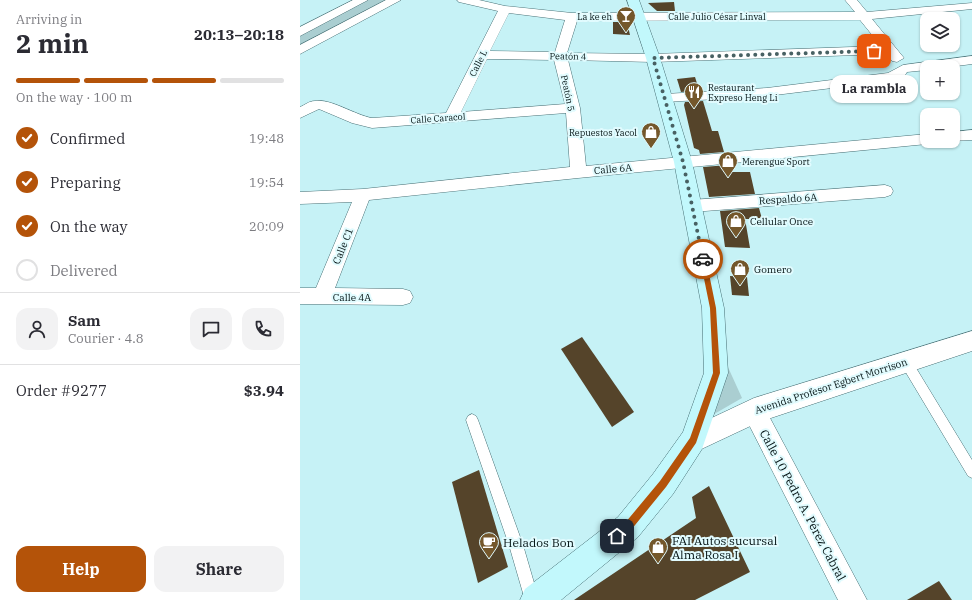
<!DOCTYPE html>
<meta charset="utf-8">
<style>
:root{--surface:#fff;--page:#f2f2f3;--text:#2b2b33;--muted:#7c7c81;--line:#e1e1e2;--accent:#b45309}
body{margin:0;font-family:"IBM Plex Serif",serif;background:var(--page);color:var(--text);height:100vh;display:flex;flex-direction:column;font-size:15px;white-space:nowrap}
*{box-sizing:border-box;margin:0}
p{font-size:13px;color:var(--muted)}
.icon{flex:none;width:22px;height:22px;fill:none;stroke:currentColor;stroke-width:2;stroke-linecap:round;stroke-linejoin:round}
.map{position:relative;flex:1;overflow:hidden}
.sheet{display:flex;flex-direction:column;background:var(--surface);width:300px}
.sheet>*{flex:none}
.buttons{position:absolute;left:620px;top:12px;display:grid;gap:8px}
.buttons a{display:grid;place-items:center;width:40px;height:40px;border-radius:8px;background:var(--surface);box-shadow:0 1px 3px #0004;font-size:20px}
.pin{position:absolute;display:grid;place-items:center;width:34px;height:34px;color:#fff;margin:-17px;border-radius:8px;box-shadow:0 2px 6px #0006}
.courier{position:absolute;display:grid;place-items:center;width:40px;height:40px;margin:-20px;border:3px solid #b45309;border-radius:50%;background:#fff;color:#222;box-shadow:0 1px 5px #0007}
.bubble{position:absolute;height:28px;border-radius:12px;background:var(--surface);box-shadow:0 1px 3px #0004;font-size:13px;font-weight:700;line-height:28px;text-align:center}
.headline em{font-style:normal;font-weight:700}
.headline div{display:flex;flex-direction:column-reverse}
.headline{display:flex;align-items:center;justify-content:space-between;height:68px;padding:0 16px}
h1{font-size:26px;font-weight:700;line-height:30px}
.bar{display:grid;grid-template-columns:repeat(4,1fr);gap:6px 4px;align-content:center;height:48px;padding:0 16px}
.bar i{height:5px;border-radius:3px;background:var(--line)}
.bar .selected{background:var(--accent)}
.bar p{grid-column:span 4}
.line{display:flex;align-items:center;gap:10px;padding:0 16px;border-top:1px solid var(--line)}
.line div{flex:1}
.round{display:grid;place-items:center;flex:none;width:42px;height:42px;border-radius:12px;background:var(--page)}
ol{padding:0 16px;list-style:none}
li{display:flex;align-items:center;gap:12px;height:44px}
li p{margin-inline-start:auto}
li .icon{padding:4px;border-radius:50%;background:var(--accent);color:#fff;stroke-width:4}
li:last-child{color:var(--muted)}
li i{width:22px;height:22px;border:2px solid var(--line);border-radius:50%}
.button{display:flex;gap:8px;margin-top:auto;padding:8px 16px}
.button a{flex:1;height:46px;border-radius:12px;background:var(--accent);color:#fff;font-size:16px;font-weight:700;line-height:46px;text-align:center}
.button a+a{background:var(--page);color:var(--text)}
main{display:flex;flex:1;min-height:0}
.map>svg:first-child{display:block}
.green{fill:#aaced1}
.building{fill:#55442a}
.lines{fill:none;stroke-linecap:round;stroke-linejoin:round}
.service-casing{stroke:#497176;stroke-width:1}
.minor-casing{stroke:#497176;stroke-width:1}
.tertiary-casing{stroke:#497176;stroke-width:1}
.secondary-casing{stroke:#497176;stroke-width:1}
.service{fill:#fff;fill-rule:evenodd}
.minor{fill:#fff;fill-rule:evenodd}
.tertiary{fill:#fff;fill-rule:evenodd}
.secondary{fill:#c2f8fc;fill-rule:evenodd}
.route{fill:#b45309}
.done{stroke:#486163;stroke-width:4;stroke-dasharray:0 7.2}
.labels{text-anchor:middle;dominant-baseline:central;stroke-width:4;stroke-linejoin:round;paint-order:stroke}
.far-poi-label{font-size:9px;fill:#041314;stroke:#e1fbfe;text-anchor:end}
.far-street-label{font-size:9px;fill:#041314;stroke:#e1fbfe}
.street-label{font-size:10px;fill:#041314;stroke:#e1fbfe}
.poi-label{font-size:10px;fill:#041314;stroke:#e1fbfe;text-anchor:start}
.near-street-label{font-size:12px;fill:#041314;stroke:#e1fbfe}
.near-poi-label{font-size:12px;fill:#041314;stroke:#e1fbfe;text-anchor:start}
</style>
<main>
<section class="sheet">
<div class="headline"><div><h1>2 min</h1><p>Arriving in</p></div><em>20:13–20:18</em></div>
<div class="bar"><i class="selected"></i><i class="selected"></i><i class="selected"></i><i></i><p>On the way · 100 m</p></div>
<ol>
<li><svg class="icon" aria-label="check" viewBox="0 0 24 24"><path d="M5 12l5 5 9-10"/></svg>Confirmed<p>19:48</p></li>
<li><svg class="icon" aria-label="check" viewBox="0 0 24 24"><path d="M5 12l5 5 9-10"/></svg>Preparing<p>19:54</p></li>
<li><svg class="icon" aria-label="check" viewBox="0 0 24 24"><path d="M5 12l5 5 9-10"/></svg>On the way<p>20:09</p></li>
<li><i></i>Delivered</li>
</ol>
<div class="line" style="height:72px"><a class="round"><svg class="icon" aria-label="person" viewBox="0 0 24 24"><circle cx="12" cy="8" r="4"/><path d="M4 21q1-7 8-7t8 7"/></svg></a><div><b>Sam</b><p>Courier · 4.8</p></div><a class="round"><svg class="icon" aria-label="chat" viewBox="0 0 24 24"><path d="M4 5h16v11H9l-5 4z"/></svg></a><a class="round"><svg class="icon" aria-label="phone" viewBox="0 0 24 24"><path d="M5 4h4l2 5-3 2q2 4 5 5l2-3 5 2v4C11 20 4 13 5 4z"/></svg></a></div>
<div class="line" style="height:52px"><div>Order #9277</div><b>$3.94</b></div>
<div class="button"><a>Help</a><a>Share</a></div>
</section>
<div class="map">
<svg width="672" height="600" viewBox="0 0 672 600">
<rect width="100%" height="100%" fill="#c6f2f6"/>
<!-- green -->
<g class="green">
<polygon points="68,0 88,0 0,46 0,35"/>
<polygon points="427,365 442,398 409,417"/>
</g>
<!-- building -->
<g class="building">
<polygon points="374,2 375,11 357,11 348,3"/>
<polygon points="313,22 327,22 330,35 313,34"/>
<polygon points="395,77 399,90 381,92 377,79"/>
<polygon points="403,101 412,131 418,131 424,152 400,154 399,150 394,148 384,105 385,102"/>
<polygon points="428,165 430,172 450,172 455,194 409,197 403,167"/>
<polygon points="459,208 462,219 445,219 450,248 425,247 420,211"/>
<polygon points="430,276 447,277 449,296 432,295"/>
<polygon points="282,337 334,412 312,427 261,349"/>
<polygon points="179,470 208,567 178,583 152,482"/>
<polygon points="409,486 450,572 395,600 274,600 396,518 392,497"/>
<polygon points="639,581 652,600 607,600"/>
</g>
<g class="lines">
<defs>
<g id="service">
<polygon points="606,357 610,358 672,460 672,478 668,476 602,366 601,362 602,358"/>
<polygon points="172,414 176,416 178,420 223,545 239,600 225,600 209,545 166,420 168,416"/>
</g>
<g id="minor">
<polygon points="53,0 68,0 0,36 0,27"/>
<polygon points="86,0 101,0 0,54 0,45"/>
<path d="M 157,0 L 179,0 L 205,6 L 272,13 L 555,12 L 545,0 L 557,0 L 567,12 L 672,3 L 672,9 L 572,19 L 604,58 L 597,62 L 592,61 L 587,54 L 353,62 L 268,60 L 280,108 L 286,166 L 627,134 L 627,141 L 633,141 L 627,144 L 278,178 L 69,200 L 35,288 L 103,289 L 110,291 L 113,297 L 110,303 L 103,305 L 0,304 L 0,288 L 16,288 L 52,202 L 0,204 L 0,192 L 63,189 L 270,167 L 266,113 L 72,128 L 52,123 L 19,109 L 0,118 L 0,107 C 5,105 9,101 15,101 C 30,98 55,115 72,118 L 146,113 L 198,11 L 159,2 ZM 209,13 L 265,20 L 255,52 L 190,51 ZM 560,20 L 581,46 L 353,54 L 267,53 L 277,21 ZM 187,59 L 254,60 L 265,104 L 161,112 Z"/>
<polygon points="672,56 672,64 649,67 627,67 627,70 607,72 604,77 589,81 467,96 365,102 360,101 358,98 360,95 365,94 467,88 588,73 603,65"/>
<polygon points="672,130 672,140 649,141 653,141 653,132"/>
<polygon points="585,185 591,187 593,191 591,195 585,197 392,212 386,210 383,206 386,202 392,200"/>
<polygon points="454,400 462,403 567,600 538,600 442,411 446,403"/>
</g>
<polygon id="tertiary" points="672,331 672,351 459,422 393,453 384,449 380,440 384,431 454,398"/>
<polygon id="secondary" points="327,0 339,0 360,58 392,162 424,308 428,373 402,449 373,494 338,537 261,600 220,600 225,589 318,517 353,474 383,432 404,373 402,308 374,162 346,58"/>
</defs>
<!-- service casing -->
<use href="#service" class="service-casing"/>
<!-- minor casing -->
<use href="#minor" class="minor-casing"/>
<!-- tertiary casing -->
<use href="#tertiary" class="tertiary-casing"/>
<!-- secondary casing -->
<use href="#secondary" class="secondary-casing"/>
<!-- service -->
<use href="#service" class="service"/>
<!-- minor -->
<use href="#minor" class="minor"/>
<!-- tertiary -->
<use href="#tertiary" class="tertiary"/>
<!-- secondary -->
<use href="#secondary" class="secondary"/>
</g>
<!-- route -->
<polygon class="route" points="403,257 406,259 416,308 420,373 396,443 366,487 331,530 317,540 312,536 325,523 360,481 390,438 413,373 410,308 400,259"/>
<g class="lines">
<!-- done -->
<polyline class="done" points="403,259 383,162 353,58 574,51"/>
</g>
<!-- icons -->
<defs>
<symbol id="bar-pin" viewBox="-11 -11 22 30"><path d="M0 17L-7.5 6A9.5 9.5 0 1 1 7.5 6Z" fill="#74572b" stroke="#e1fbfe"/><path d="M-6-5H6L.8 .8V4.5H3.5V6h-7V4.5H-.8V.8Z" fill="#fff"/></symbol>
<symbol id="restaurant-pin" viewBox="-11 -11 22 30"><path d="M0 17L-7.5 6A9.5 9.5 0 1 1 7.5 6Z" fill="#74572b" stroke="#e1fbfe"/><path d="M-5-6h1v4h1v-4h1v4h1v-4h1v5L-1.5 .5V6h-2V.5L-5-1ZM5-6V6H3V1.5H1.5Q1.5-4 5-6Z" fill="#fff"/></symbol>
<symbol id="shop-pin" viewBox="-11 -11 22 30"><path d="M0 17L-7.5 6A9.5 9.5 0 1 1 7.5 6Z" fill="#74572b" stroke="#e1fbfe"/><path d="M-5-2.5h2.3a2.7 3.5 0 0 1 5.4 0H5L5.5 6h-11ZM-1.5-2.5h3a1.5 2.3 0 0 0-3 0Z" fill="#fff"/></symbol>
<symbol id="cafe-pin" viewBox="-11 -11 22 30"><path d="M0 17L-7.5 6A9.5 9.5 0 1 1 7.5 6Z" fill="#74572b" stroke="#e1fbfe"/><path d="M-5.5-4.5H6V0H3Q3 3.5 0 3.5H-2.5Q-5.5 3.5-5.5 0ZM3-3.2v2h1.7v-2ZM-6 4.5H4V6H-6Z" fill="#fff"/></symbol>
</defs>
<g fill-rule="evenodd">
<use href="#bar-pin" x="315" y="5" width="22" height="30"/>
<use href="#restaurant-pin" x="383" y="81" width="22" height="30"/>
<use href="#shop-pin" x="340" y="121" width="22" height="30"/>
<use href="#shop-pin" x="417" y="150" width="22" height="30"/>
<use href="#shop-pin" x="425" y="210" width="22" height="30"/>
<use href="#shop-pin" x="429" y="258" width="22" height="30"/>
<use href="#cafe-pin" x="178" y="531" width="22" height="30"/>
<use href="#shop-pin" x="347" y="536" width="22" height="30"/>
</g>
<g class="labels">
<!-- far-poi labels -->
<g class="far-poi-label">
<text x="312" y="16">La ke eh</text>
<text x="408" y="87" text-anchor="start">Restaurant<tspan x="408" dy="10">Expreso Heng Li</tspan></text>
<text x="337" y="132">Repuestos Yacol</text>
<text x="442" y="161" text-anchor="start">Merengue Sport</text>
</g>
<!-- far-street labels -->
<g class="far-street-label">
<text x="417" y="16">Calle Julio César Linval</text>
<text transform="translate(268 56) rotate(1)">Peatón 4</text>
<text transform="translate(178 63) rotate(-63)">Calle L</text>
<text transform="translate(268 93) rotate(78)">Peatón 5</text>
<text transform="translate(138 118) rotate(-4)">Calle Caracol</text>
</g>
<!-- street labels -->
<g class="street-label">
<text transform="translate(313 169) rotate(-5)">Calle 6A</text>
<text transform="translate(488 199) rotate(-4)">Respaldo 6A</text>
<text transform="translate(43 246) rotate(-68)">Calle C1</text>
<text x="52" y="297">Calle 4A</text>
<text transform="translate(531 386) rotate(-18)">Avenida Profesor Egbert Morrison</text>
</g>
<!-- poi labels -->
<g class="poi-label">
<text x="450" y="221">Cellular Once</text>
<text x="454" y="269">Gomero</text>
</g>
<!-- near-street labels -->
<g class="near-street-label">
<text transform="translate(503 505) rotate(62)">Calle 10 Pedro A. Pérez Cabral</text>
</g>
<!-- near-poi labels -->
<g class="near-poi-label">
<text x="372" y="540">FAI Autos sucursal<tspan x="372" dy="14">Alma Rosa I</tspan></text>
<text x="203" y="542">Helados Bon</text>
</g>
</g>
</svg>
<div class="buttons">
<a><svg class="icon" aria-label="layers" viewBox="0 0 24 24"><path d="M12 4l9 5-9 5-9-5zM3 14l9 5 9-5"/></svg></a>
<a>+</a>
<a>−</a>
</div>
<div class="pin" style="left:574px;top:51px;background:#ea580c"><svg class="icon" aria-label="bag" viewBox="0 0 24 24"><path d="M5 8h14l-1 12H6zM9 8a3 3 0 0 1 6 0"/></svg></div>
<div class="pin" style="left:317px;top:536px;background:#1f2937"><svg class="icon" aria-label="home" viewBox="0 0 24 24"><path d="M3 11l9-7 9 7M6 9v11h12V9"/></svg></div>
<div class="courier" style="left:403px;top:259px"><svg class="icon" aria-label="car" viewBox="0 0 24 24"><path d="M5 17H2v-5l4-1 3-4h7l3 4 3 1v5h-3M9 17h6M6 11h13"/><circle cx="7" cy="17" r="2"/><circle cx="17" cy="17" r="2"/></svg></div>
<div class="bubble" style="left:530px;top:75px;width:88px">La rambla</div>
</div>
</main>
